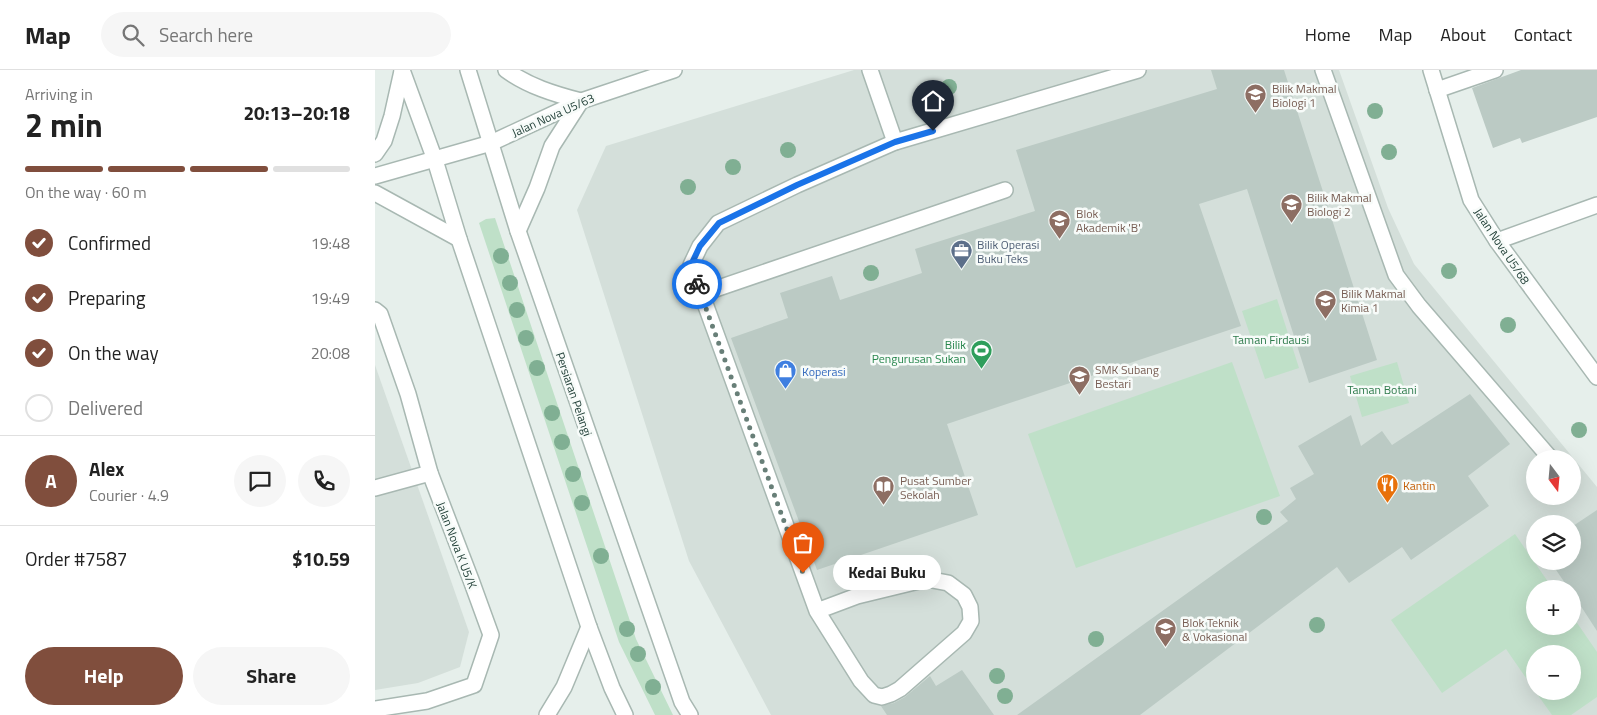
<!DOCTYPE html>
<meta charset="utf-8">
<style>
:root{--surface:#fff;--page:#f6f6f6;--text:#222;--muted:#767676;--line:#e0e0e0;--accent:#804e3d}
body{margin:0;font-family:"Titillium Web",sans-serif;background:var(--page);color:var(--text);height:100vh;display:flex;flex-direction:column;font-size:19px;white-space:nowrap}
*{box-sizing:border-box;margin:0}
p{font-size:16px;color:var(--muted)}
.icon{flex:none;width:28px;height:28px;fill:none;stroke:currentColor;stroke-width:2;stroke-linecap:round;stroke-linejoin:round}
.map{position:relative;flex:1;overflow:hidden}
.details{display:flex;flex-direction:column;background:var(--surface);width:375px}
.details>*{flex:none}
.needle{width:32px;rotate:164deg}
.tools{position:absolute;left:1151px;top:380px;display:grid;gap:10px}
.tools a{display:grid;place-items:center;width:55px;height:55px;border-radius:50%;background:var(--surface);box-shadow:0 5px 20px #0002;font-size:25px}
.pin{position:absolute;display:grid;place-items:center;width:42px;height:42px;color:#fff;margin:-51px -21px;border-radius:50% 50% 50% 0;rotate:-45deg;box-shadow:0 0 5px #0007}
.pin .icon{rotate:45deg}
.courier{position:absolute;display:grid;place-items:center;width:50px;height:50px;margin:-25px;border:4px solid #1a73e8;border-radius:50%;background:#fff;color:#222;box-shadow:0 1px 6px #0007}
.bubble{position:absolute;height:35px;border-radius:18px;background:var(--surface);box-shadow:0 5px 20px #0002;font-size:16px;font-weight:700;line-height:35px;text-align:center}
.summary em{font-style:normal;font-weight:700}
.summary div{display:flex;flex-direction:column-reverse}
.summary{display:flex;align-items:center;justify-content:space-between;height:85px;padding:0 25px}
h1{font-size:32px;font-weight:700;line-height:38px}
.bar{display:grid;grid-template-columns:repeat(4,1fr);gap:8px 5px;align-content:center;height:60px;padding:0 25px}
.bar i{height:6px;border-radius:4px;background:var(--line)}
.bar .active{background:var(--accent)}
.bar p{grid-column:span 4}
.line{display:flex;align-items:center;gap:12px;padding:0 25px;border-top:1px solid var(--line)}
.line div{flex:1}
.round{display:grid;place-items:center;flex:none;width:52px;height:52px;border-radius:26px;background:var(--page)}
ol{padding:0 25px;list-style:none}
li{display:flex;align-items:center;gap:15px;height:55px}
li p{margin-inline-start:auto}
li .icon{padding:5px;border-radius:50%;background:var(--accent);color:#fff;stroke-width:4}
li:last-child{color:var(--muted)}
li i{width:28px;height:28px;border:2px solid var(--line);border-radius:50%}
.primary-button{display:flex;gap:10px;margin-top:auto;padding:10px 25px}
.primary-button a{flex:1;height:58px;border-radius:30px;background:var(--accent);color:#fff;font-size:20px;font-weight:700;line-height:58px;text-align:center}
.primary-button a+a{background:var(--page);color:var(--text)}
header{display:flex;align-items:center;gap:30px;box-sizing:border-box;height:70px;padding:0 25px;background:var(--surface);border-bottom:1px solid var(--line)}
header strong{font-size:24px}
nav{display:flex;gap:28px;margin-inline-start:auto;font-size:18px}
.search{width:350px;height:45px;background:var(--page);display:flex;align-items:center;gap:12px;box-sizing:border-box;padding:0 18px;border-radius:28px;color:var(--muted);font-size:19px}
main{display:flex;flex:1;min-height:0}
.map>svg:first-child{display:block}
.built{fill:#d4dfda;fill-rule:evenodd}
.green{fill:#bfe0c8}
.building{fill:#bbcac4}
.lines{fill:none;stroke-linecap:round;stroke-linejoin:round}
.minor-casing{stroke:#a8b8b2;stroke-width:18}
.minor{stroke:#fff;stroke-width:15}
.tree{fill:#80af93}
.done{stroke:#687f78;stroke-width:5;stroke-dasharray:0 9}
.route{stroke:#1a73e8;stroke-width:6}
.labels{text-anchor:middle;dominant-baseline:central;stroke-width:5;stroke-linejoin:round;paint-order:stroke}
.education-label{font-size:12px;fill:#785e54;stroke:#f7fbf9;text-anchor:start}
.street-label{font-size:12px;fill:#24423a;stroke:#f7fbf9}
.service-label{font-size:12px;fill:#4e5e75;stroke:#f7fbf9;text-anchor:start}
.park-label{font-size:12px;fill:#2d7a4b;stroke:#f7fbf9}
.leisure-label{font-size:12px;fill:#27864d;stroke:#f7fbf9;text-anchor:end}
.shop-label{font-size:12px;fill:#366cbe;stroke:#f7fbf9;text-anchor:start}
.food-label{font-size:12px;fill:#c56008;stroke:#f7fbf9;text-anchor:start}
</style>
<header>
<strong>Map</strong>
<div class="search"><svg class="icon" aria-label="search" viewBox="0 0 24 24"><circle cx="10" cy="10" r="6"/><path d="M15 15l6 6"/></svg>Search here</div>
<nav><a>Home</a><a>Map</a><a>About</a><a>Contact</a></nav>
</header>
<main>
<section class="details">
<div class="summary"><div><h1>2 min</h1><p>Arriving in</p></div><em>20:13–20:18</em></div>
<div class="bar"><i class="active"></i><i class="active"></i><i class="active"></i><i></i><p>On the way · 60 m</p></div>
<ol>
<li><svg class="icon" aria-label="check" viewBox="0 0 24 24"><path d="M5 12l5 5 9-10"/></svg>Confirmed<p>19:48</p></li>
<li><svg class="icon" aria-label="check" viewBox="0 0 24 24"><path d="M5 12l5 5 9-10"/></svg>Preparing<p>19:49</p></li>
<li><svg class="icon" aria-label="check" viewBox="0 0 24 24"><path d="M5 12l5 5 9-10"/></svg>On the way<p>20:08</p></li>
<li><i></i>Delivered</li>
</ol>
<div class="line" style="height:90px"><b class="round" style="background:var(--accent);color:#fff">A</b><div><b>Alex</b><p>Courier · 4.9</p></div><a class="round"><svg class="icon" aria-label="chat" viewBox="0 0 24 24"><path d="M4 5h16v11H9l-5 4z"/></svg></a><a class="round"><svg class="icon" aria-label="phone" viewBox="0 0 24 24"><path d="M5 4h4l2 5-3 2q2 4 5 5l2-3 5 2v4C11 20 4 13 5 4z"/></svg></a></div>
<div class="line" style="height:65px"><div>Order #7587</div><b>$10.59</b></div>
<div class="primary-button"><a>Help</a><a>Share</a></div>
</section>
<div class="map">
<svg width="1222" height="645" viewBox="0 0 1222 645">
<rect width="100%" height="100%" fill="#e6efeb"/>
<!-- built -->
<g class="built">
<path d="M 479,0 L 964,0 L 1013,138 L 1039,194 L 1222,417 L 1222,645 L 396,645 L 314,491 L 202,140 L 231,76 ZM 1160,389 L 1198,389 L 1198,426 L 1160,426 ZM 1160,454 L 1198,454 L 1198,491 L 1160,491 ZM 1160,519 L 1198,519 L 1198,556 L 1160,556 ZM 1160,584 L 1198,584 L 1198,621 L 1160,621 Z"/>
<polygon points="0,295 94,562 85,597 43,613 0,620"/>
</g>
<!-- green -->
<g class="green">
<polygon points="120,148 261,569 298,645 280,645 244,572 104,153 111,149"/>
<polygon points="902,229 924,298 890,309 867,241"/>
<polygon points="857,292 905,426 701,498 653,364"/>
<polygon points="1022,292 1034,333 987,347 975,306"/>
<polygon points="1140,464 1178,519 1160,519 1160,556 1198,556 1198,547 1222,582 1222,627 1196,645 1177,645 1160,621 1198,621 1198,584 1160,584 1160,621 1131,579 1067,623 1016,550"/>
</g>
<!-- building -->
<g class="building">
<polygon points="836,0 909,0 1002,290 934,313 872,119 824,134 866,256 572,354 603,445 442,500 356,268 413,248 405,223 457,206 465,230 547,203 540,179 660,141 641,80 842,19"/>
<polygon points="1146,0 1222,0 1222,47 1147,73 1145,68 1118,78 1097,18"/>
<polygon points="1095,324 1135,374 1093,406 1114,436 1036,490 1027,477 974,513 962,497 765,645 642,645 913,451 905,442 921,429 915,418 939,404 923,376 976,345 986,376 1007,361 1017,375"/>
<polygon points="1222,440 1222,561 1198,524 1198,519 1194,519 1175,491 1198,491 1198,456"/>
<polygon points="587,600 619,645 512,645 506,636 519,633 530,627 555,606 561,616"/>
</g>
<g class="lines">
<defs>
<g id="minor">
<polyline points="27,0 60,90 84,169 214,557 237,618 250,645"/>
<polyline points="93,0 143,161 307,632 315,645"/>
<path d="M 131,0 C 153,16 179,24 206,31"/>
<polyline points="495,0 520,72"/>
<polyline points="948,0 1021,205 1044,236 1176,389"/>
<polyline points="1056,0 1096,130 1122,171 1222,307"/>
<polyline points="1062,20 1120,0"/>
<polyline points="0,84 9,71 17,46 27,1"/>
<polyline points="0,106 116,73 206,31 299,0"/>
<polyline points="0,123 84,169"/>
<polyline points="143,161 162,118 177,76 206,31"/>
<polyline points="1122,171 1222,135"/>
<polyline points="326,224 630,120"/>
<polyline points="0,240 5,244 33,324 55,403 96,510 116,565 99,615 52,631 0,639"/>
<polyline points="0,418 55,403"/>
<polyline points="442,541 482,526 552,509 573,513 589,525 595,537 596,551 589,563 525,619 516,624 507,627 499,625 486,611 442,541 316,195 325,176 343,153 422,115 520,72 763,0"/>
<polyline points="172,645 189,617 214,557"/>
</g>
</defs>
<!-- minor casing -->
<use href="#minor" class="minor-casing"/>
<!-- minor -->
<use href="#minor" class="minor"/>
</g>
<!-- trees -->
<g class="tree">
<circle cx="574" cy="17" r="8"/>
<circle cx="1000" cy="41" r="8"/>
<circle cx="413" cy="80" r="8"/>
<circle cx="1014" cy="82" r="8"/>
<circle cx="358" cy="97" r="8"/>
<circle cx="313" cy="117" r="8"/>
<circle cx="126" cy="186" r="8"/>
<circle cx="1074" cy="201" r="8"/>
<circle cx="496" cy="203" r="8"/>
<circle cx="135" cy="213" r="8"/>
<circle cx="142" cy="240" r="8"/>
<circle cx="1133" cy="255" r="8"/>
<circle cx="151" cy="268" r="8"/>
<circle cx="162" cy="298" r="8"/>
<circle cx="177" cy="343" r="8"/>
<circle cx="1204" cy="360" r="8"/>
<circle cx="187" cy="372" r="8"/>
<circle cx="198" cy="404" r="8"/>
<circle cx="207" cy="433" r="8"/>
<circle cx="889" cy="447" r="8"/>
<circle cx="226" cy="486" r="8"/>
<circle cx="942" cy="555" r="8"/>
<circle cx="252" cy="559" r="8"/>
<circle cx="721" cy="569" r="8"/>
<circle cx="263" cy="584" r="8"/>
<circle cx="622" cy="606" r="8"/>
<circle cx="278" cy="617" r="8"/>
<circle cx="630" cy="626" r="8"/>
</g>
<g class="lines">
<!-- done -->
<polyline class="done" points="322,214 428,503"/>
<!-- route -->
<polyline class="route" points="322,214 316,195 325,176 344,153 422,115 520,72 558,61"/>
</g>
<!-- icons -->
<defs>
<symbol id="school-pin" viewBox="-11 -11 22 30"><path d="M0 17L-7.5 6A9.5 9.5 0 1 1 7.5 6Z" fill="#8d6e63" stroke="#f7fbf9"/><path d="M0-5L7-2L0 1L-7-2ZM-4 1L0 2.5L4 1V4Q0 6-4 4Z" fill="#fff"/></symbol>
<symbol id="office-pin" viewBox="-11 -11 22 30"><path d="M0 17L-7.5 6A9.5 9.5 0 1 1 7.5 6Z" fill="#5c6f8a" stroke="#f7fbf9"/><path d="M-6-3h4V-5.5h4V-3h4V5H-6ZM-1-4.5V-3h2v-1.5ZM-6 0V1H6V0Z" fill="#fff"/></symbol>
<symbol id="stadium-pin" viewBox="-11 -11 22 30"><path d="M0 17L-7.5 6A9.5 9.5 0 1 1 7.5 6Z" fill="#2e9e5b" stroke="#f7fbf9"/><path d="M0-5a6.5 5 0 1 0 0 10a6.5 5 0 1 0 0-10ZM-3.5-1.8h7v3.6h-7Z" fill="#fff"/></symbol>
<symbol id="shop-pin" viewBox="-11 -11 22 30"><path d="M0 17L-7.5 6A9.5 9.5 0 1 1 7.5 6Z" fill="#3f7fe0" stroke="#f7fbf9"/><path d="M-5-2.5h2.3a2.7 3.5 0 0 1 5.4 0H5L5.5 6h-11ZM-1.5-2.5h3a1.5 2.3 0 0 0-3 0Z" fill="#fff"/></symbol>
<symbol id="restaurant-pin" viewBox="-11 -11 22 30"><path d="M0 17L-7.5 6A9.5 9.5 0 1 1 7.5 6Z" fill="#e8710a" stroke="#f7fbf9"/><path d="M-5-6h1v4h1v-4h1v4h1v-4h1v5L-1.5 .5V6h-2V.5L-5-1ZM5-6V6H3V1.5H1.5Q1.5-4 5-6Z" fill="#fff"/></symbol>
<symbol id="library-pin" viewBox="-11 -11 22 30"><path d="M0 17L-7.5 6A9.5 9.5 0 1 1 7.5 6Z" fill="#8d6e63" stroke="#f7fbf9"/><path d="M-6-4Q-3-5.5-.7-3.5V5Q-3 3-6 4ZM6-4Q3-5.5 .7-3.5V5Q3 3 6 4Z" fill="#fff"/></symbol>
</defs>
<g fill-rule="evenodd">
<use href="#school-pin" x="868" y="12" width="25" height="34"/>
<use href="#school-pin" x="904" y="122" width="25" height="34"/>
<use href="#school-pin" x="672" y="138" width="25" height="34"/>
<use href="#office-pin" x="574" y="168" width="25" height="34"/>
<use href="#school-pin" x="938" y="218" width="25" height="34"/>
<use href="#stadium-pin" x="594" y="268" width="25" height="34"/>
<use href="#shop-pin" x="398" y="288" width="25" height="34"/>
<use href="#school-pin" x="692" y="294" width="25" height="34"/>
<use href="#restaurant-pin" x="1000" y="402" width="25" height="34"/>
<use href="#library-pin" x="496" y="404" width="25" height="34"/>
<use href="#school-pin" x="778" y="546" width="25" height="34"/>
</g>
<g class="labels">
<!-- education labels -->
<g class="education-label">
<text x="897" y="18">Bilik Makmal<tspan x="897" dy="14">Biologi 1</tspan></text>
<text x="932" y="127">Bilik Makmal<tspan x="932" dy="14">Biologi 2</tspan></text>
<text x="701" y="143">Blok<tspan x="701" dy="14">Akademik 'B'</tspan></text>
<text x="966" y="223">Bilik Makmal<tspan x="966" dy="14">Kimia 1</tspan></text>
<text x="720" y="299">SMK Subang<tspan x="720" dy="14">Bestari</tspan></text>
<text x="525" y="410">Pusat Sumber<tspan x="525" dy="14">Sekolah</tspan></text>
<text x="807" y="552">Blok Teknik<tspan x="807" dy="14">&amp; Vokasional</tspan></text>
</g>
<!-- street labels -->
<g class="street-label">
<text transform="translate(178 45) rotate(-24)">Jalan Nova U5/63</text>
<text transform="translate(1127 176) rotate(56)">Jalan Nova U5/68</text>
<text transform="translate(199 324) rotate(71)">Persiaran Pelangi</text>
<text transform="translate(82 475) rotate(69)">Jalan Nova K U5/K</text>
</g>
<!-- service labels -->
<g class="service-label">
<text x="602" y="174">Bilik Operasi<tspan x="602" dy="14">Buku Teks</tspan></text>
</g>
<!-- park labels -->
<g class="park-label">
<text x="896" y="269">Taman Firdausi</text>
<text x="1007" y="319">Taman Botani</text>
</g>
<!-- leisure labels -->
<g class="leisure-label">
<text x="591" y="274">Bilik<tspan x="591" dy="14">Pengurusan Sukan</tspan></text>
</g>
<!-- shop labels -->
<g class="shop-label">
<text x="427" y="301">Koperasi</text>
</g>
<!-- food labels -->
<g class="food-label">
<text x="1028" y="415">Kantin</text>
</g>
</g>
</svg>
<div class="tools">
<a><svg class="needle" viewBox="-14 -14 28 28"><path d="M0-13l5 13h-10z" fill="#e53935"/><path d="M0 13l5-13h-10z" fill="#767676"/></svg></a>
<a><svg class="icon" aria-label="layers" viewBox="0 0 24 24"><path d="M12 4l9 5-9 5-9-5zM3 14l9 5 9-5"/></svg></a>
<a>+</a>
<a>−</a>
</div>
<div class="pin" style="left:428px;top:503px;background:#ea580c"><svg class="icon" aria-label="bag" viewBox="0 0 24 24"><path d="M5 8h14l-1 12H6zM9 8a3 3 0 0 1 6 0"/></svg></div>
<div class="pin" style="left:558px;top:61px;background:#1f2937"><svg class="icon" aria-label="home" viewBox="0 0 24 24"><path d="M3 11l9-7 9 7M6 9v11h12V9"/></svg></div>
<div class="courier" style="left:322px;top:214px"><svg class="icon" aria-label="bike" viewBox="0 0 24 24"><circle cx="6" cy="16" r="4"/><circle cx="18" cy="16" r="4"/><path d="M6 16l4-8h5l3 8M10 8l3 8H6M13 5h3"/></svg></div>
<div class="bubble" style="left:458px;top:485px;width:108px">Kedai Buku</div>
</div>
</main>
